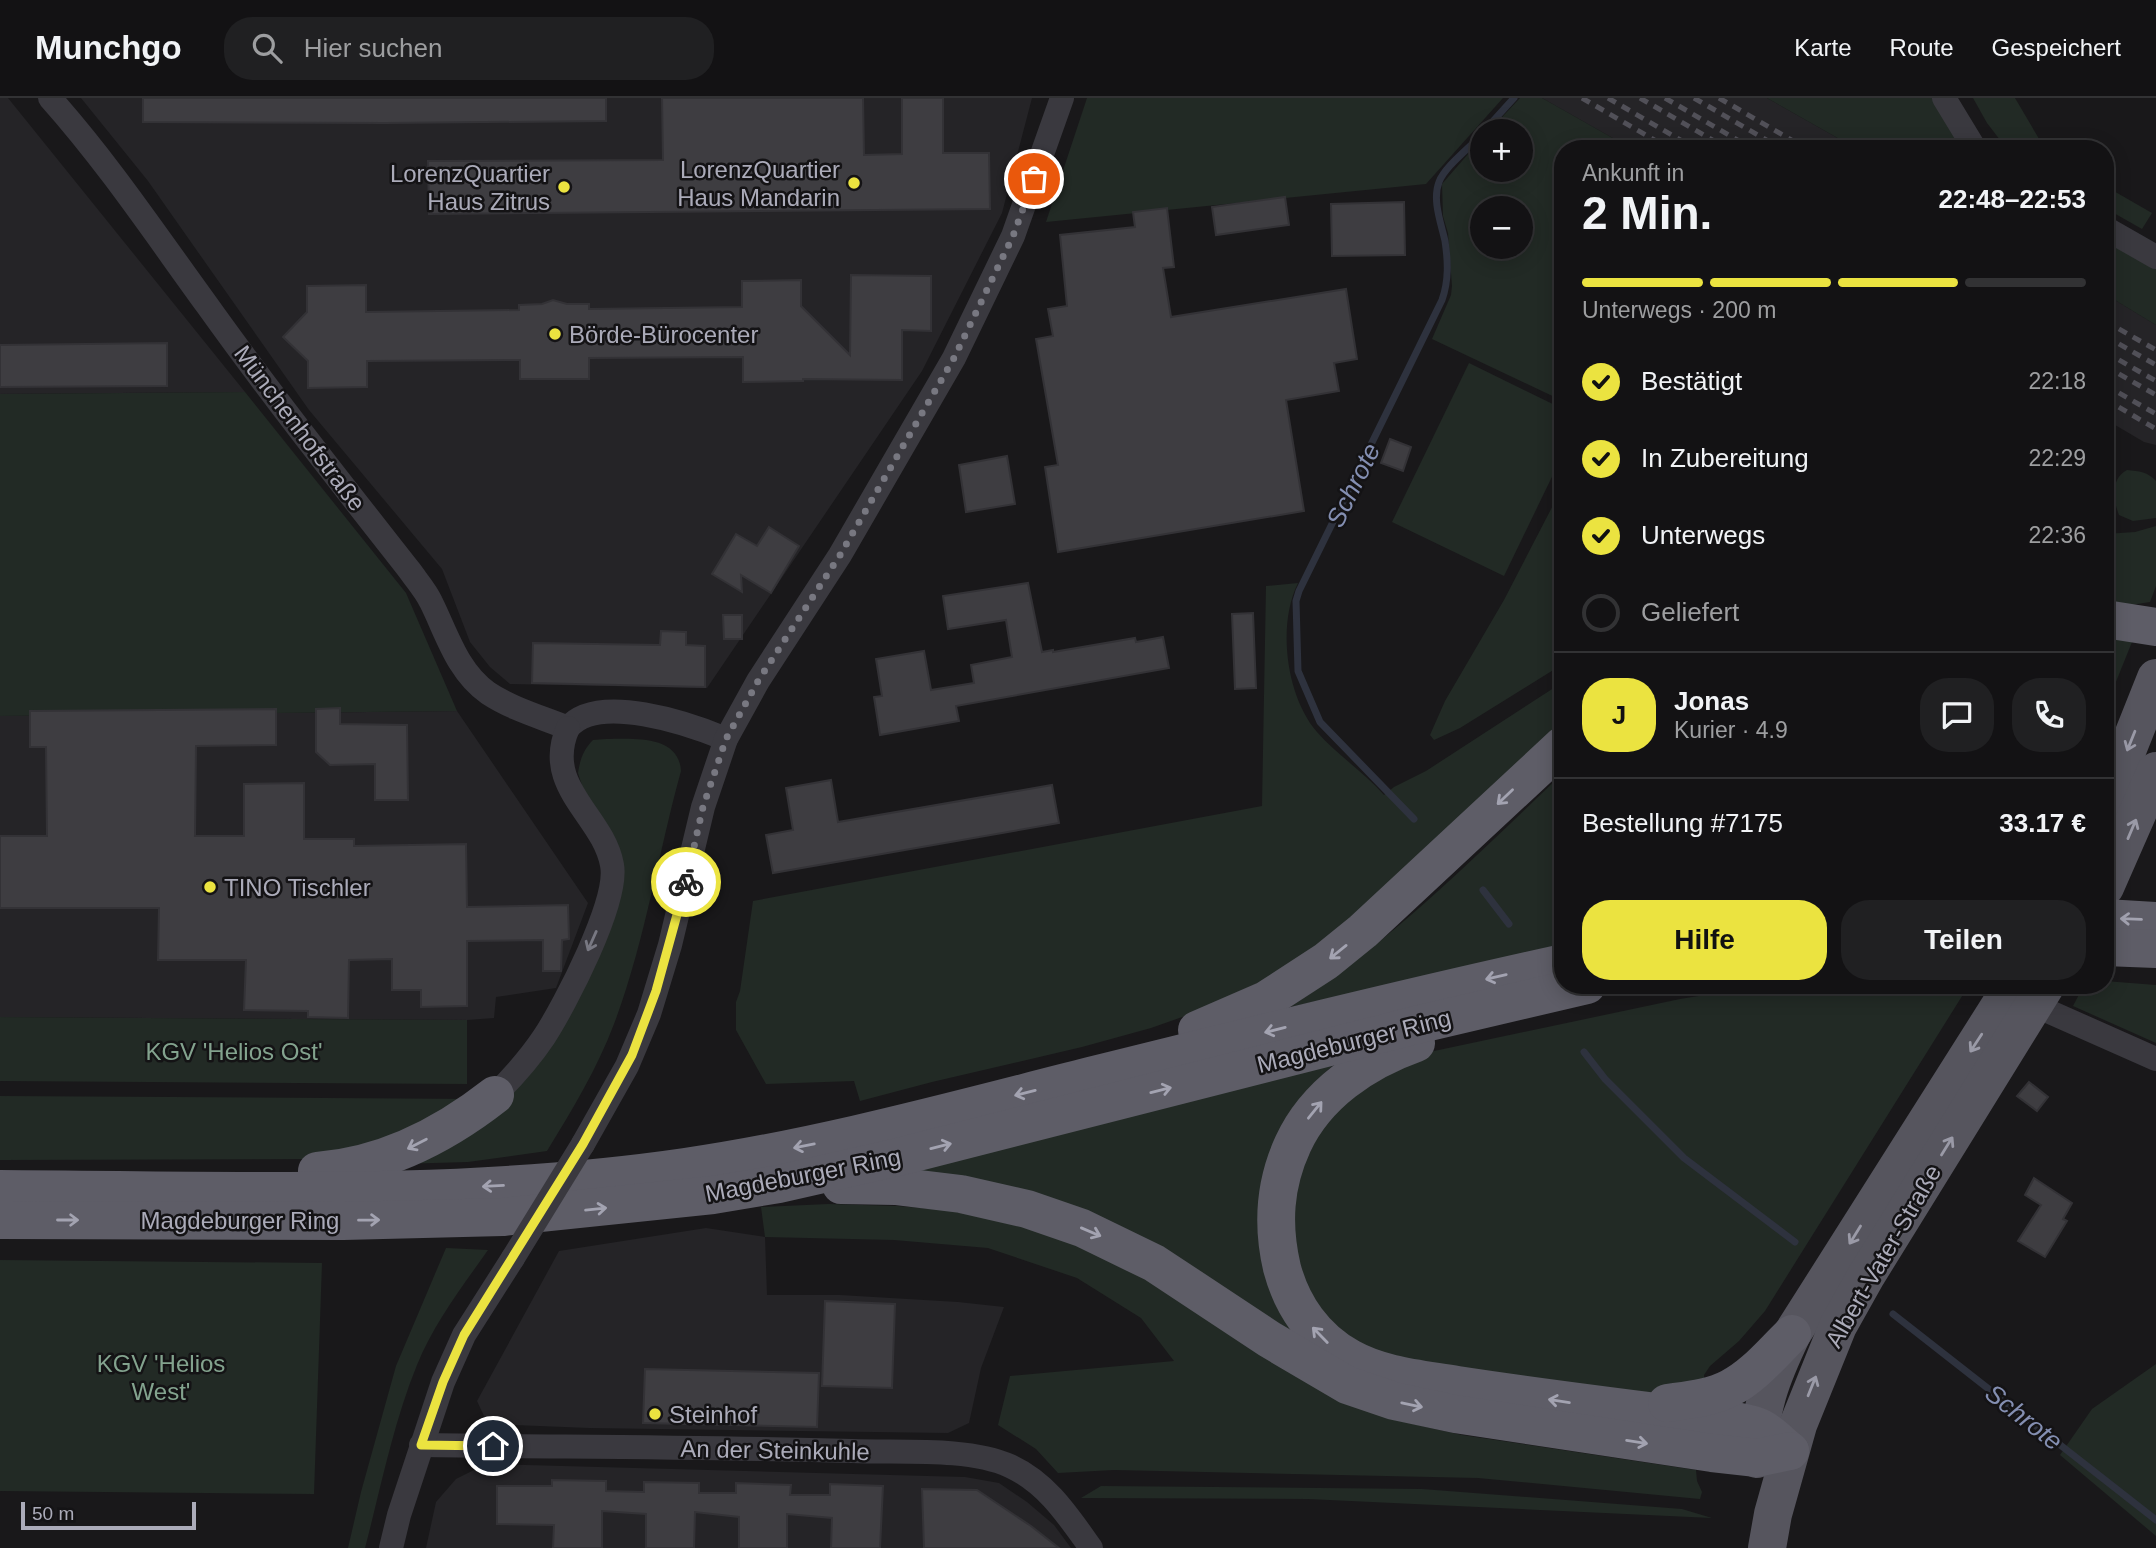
<!DOCTYPE html>
<html lang="de">
<meta charset="utf-8">
<style>
:root{--surface:#131214;--page:#202022;--text:#f1f3f6;--muted:#9d9ea0;--line:#323234;--accent:#ebe340}
body{margin:0;font-family:Arial,sans-serif;background:var(--page);color:var(--text);height:100vh;display:flex;flex-direction:column;font-size:26px;white-space:nowrap}
*{box-sizing:border-box;margin:0}
p{font-size:23px;color:var(--muted)}
.icon{flex:none;width:38px;height:38px;fill:none;stroke:currentColor;stroke-width:2;stroke-linecap:round;stroke-linejoin:round}
.map{position:relative;flex:1;overflow:hidden}
.sheet{position:absolute;left:1554px;top:42px;width:560px;height:854px;display:flex;flex-direction:column;background:var(--surface);border-radius:28px;box-shadow:0 4px 18px #0003,0 0 0 2px var(--line)}
.sheet>*{flex:none}
.fabs{position:absolute;left:1470px;top:21px;display:grid;gap:14px}
.fabs a{display:grid;place-items:center;width:63px;height:63px;border-radius:50%;background:var(--surface);box-shadow:0 4px 18px #0003,0 0 0 2px var(--line);font-size:35px}
.scale{position:absolute;left:21px;bottom:18px;width:175px;box-sizing:border-box;padding-left:7px;border:4px solid #ababb9;border-top:0;font-size:19px;line-height:24px;white-space:nowrap;color:#ababb9;-webkit-text-stroke:5px #141315;paint-order:stroke}
.pin{position:absolute;display:grid;place-items:center;width:60px;height:60px;color:#fff;margin:-30px;border:4px solid #fff;border-radius:50%;box-shadow:0 2px 7px #0007}
.courier{position:absolute;display:grid;place-items:center;width:70px;height:70px;margin:-35px;border:5px solid #ebe340;border-radius:50%;background:#fff;color:#222;box-shadow:0 2px 9px #0007}
.overview em{font-style:normal;font-weight:600}
.overview div{display:flex;flex-direction:column-reverse}
.overview{display:flex;align-items:center;justify-content:space-between;height:119px;padding:0 28px}
h1{font-size:46px;font-weight:600;line-height:52px}
.bar{display:grid;grid-template-columns:repeat(4,1fr);gap:10px 7px;align-content:center;height:84px;padding:0 28px}
.bar i{height:9px;border-radius:5px;background:var(--line)}
.bar .on{background:var(--accent)}
.bar p{grid-column:span 4}
.line{display:flex;align-items:center;gap:18px;padding:0 28px;border-top:2px solid var(--line)}
.line div{flex:1}
.round{display:grid;place-items:center;flex:none;width:74px;height:74px;border-radius:28px;background:var(--page)}
ol{padding:0 28px;list-style:none}
li{display:flex;align-items:center;gap:21px;height:77px}
li p{margin-inline-start:auto}
li .icon{padding:7px;border-radius:50%;background:var(--accent);color:#111;stroke-width:4}
li:last-child{color:var(--muted)}
li i{width:38px;height:38px;border:4px solid var(--line);border-radius:50%}
.cta{display:flex;gap:14px;margin-top:auto;padding:14px 28px}
.cta a{flex:1;height:80px;border-radius:28px;background:var(--accent);color:#111;font-size:28px;font-weight:600;line-height:80px;text-align:center}
.cta a+a{background:var(--page);color:var(--text)}
header{display:flex;align-items:center;gap:42px;box-sizing:border-box;height:98px;padding:0 35px;background:var(--surface);border-bottom:2px solid var(--line)}
header strong{font-size:33px}
nav{display:flex;gap:38px;margin-inline-start:auto;font-size:24px}
.search{width:490px;height:63px;background:var(--page);display:flex;align-items:center;gap:18px;box-sizing:border-box;padding:0 24px;border-radius:28px;color:var(--muted);font-size:26px}
.map>svg:first-child{display:block}
.built{fill:#252427}
.green{fill:#222a25;fill-rule:evenodd}
.lines{fill:none;stroke-linecap:round;stroke-linejoin:round}
.stream{stroke:#2e323e;stroke-width:7}
.building{fill:#3e3d41;stroke:#333236;stroke-width:2}
.minor{stroke:#3a393f;stroke-width:24}
.primary{stroke:#56555e;stroke-width:38}
.trunk{stroke:#5e5d67;stroke-width:38}
.rail{stroke:#515058;stroke-width:5;stroke-dasharray:9 7;stroke-linecap:butt}
.minor-bridge{stroke:#3a393f;stroke-width:24}
.oneway{stroke:#9a9aa7}
.oneway2{stroke:#a3a3b1}
.oneway3{stroke:#787882}
.done{stroke:#787881;stroke-width:7;stroke-dasharray:0 12.6}
.route{stroke:#ebe340;stroke-width:9}
.poi-dot{fill:#ebe340;stroke:#141315;stroke-width:2.5}
.labels{text-anchor:middle;dominant-baseline:central;stroke-width:5;stroke-linejoin:round;paint-order:stroke}
.poi-label{font-size:24px;fill:#ababb9;stroke:#141315;text-anchor:start}
.street-label{font-size:24px;fill:#ababb9;stroke:#141315}
.park-label{font-size:24px;fill:#83a38e;stroke:#141315}
.water-label{font-size:26px;font-style:italic;fill:#848fb2;stroke:#141315}
</style>
<header>
<strong>Munchgo</strong>
<div class="search"><svg class="icon" aria-label="search" viewBox="0 0 24 24"><circle cx="10" cy="10" r="6"/><path d="M15 15l6 6"/></svg>Hier suchen</div>
<nav><a>Karte</a><a>Route</a><a>Gespeichert</a></nav>
</header>
<div class="map">
<svg width="2156" height="1450" viewBox="0 0 2156 1450">
<rect width="100%" height="100%" fill="#19181a"/>
<!-- built -->
<g class="built">
<polygon points="0,0 8,0 245,294 0,296"/>
<polygon points="81,0 1032,0 1002,115 922,273 707,590 510,586 490,569 470,544 442,471 309,312 148,83"/>
<polygon points="1542,0 1767,0 1857,51 1632,51"/>
<polygon points="2105,196 2156,227 2156,347 2144,344 2105,321"/>
<polygon points="457,613 588,805 556,890 496,899 494,920 467,922 0,919 0,618"/>
<polygon points="706,1130 765,1139 767,1197 840,1197 958,1204 1004,1209 981,1270 969,1325 948,1335 589,1330 491,1326 484,1318 477,1303 559,1153"/>
<polygon points="486,1366 965,1379 999,1385 1027,1404 1054,1427 1071,1450 426,1450 436,1404 456,1381"/>
</g>
<!-- green -->
<g class="green">
<polygon points="1087,0 1503,0 1426,86 1046,124"/>
<path d="M 1520,0 L 1542,0 L 1632,51 L 1563,51 L 1563,303 L 1432,241 L 1451,197 L 1452,188 L 1448,135 L 1443,118 L 1442,86 L 1482,40 L 1482,72 L 1521,72 L 1521,33 L 1489,33 ZM 1482,110 L 1521,110 L 1521,149 L 1482,149 Z"/>
<polygon points="1767,0 1935,0 1963,51 1857,51"/>
<polygon points="1973,0 2015,0 2045,51 2007,51 1987,25"/>
<polygon points="2105,88 2152,115 2142,131 2105,110"/>
<polygon points="2105,142 2156,171 2156,227 2105,196"/>
<polygon points="1469,265 1563,311 1563,356 1504,478 1392,424"/>
<polygon points="245,294 406,495 457,613 0,618 0,296"/>
<path d="M 2127,372 C 2139,373 2148,374 2156,383 L 2156,420 L 2133,423 L 2119,417 C 2113,402 2110,381 2127,372 Z"/>
<polygon points="1563,388 1563,566 1460,630 1434,642 1430,637 1445,603 1504,502"/>
<polygon points="2156,428 2156,488 2150,504 2131,507 2105,505 2105,436 2135,434"/>
<path d="M 1298,485 C 1277,527 1286,598 1317,634 C 1337,657 1364,674 1384,697 L 1394,689 L 1426,673 L 1563,584 L 1563,634 L 1343,830 L 1269,880 L 1185,918 L 1151,930 L 1082,949 L 932,984 L 860,1003 L 854,983 L 766,986 L 736,932 L 736,904 L 740,893 L 753,803 L 1262,708 L 1266,488 Z"/>
<polygon points="2105,535 2132,544 2105,611"/>
<path d="M 606,641 C 631,641 679,636 681,673 C 658,756 645,844 614,926 C 597,971 572,1012 547,1053 L 468,1064 L 399,1066 L 478,1023 L 619,802 L 578,675 C 580,662 583,652 593,642 Z"/>
<path d="M 1563,675 L 1563,849 L 1290,909 C 1391,844 1476,758 1563,675 Z"/>
<polygon points="2105,883 2156,887 2156,945 2073,908 2084,887 2105,887"/>
<polygon points="1766,887 1969,887 1765,1213 1739,1243 1710,1268 1704,1277 1704,1289 1645,1296 1387,1259 1334,1230 1300,1179 1290,1094 1330,1014 1420,956 1680,901"/>
<polygon points="0,919 467,922 467,986 0,983"/>
<path d="M 1336,965 C 1312,985 1292,1006 1279,1034 L 1303,1240 L 914,1070 Z"/>
<polygon points="0,998 474,1001 440,1022 317,1061 0,1062"/>
<polygon points="828,1106 897,1108 957,1113 1080,1143 1395,1322 1462,1337 1696,1372 1697,1383 1702,1394 1700,1401 1478,1380 1114,1372 1058,1375 1036,1351 998,1327 1010,1278 1174,1263 1141,1220 1077,1180 988,1150 894,1142 765,1139 761,1109"/>
<path d="M 446,1150 L 488,1152 C 462,1189 434,1225 417,1267 C 393,1326 381,1389 365,1450 L 348,1450 L 361,1394 L 396,1268 Z"/>
<polygon points="0,1162 322,1165 314,1396 0,1393"/>
<polygon points="2156,1266 2156,1438 2060,1357 2092,1311"/>
<polygon points="1101,1388 1422,1391 1682,1411 1712,1420 1308,1401 1081,1400"/>
</g>
<g class="lines">
<!-- stream -->
<g class="stream">
<polyline points="1484,33 1514,0"/>
<path d="M 1414,721 L 1320,624 L 1298,573 L 1296,503 L 1299,493 L 1442,202 C 1449,182 1448,163 1445,143 C 1441,125 1432,102 1439,84 C 1445,68 1471,49 1482,36"/>
<polyline points="1483,792 1509,826"/>
<polyline points="1584,954 1605,981 1684,1060 1795,1144"/>
<polyline points="1893,1216 2156,1422"/>
</g>
</g>
<!-- building -->
<g class="building">
<polygon points="143,0 606,0 606,23 385,25 143,24"/>
<polygon points="662,0 863,0 864,57 902,56 902,0 943,0 943,55 989,55 990,111 429,116 428,63 663,62"/>
<polygon points="1285,99 1289,127 1216,137 1212,109"/>
<polygon points="1404,104 1405,157 1332,158 1331,106"/>
<polygon points="1167,110 1174,169 1163,170 1171,219 1346,191 1357,261 1334,265 1339,293 1286,302 1304,413 1058,454 1045,369 1058,367 1036,241 1053,238 1048,211 1067,208 1060,137 1135,129 1133,114"/>
<polygon points="851,177 931,178 931,233 902,232 902,282 803,281 803,283 743,284 743,259 589,260 589,281 520,281 520,262 367,263 367,289 308,290 308,263 283,239 307,214 307,188 366,187 366,214 519,212 519,207 542,206 553,202 567,206 589,206 589,211 742,209 742,183 801,182 801,208 850,257"/>
<polygon points="167,245 167,288 0,289 0,247"/>
<polygon points="1390,341 1411,349 1403,373 1381,365"/>
<polygon points="1007,358 1015,406 966,414 959,367"/>
<polygon points="769,429 799,448 771,495 741,477 742,494 712,476 736,436 757,448"/>
<polygon points="1028,485 1042,554 1053,552 1053,554 1135,540 1136,544 1163,539 1169,570 956,608 959,623 880,637 874,599 882,598 876,561 924,553 931,592 974,585 971,567 1012,559 1006,522 948,531 943,498"/>
<polygon points="1253,515 1256,590 1235,591 1232,516"/>
<polygon points="723,517 742,517 742,541 724,541"/>
<polygon points="661,533 686,534 686,547 705,548 705,589 532,585 533,545 660,547"/>
<polygon points="340,610 340,626 407,627 408,702 375,702 375,666 330,667 316,654 316,611"/>
<polygon points="276,611 276,647 196,648 195,738 244,738 244,686 304,685 304,741 354,741 354,748 466,746 467,809 568,807 569,841 562,842 561,873 543,873 543,842 467,843 467,908 421,909 421,892 392,892 392,861 349,862 348,920 308,919 308,913 244,912 246,862 158,862 159,810 0,810 0,738 47,738 46,649 30,649 30,613"/>
<polygon points="831,682 838,724 1052,687 1059,725 773,775 766,737 793,732 786,690"/>
<polygon points="2029,984 2048,999 2037,1013 2017,998"/>
<polygon points="2034,1080 2072,1105 2063,1121 2067,1123 2045,1159 2018,1143 2041,1107 2025,1097"/>
<polygon points="825,1203 895,1206 892,1290 822,1288"/>
<polygon points="645,1271 819,1275 817,1329 643,1325"/>
<polygon points="552,1382 606,1383 606,1393 644,1394 644,1384 699,1385 699,1395 736,1395 736,1385 791,1387 790,1397 830,1397 830,1386 883,1388 880,1450 831,1450 832,1420 787,1416 787,1450 739,1450 739,1419 695,1414 694,1450 646,1450 646,1416 602,1413 602,1450 553,1450 554,1427 497,1426 497,1388 552,1388"/>
<polygon points="922,1391 977,1392 1031,1428 1059,1450 924,1450"/>
</g>
<g class="lines">
<!-- minor -->
<g class="minor">
<path d="M 50,0 C 108,65 156,137 207,207 C 272,298 341,385 410,473 C 417,483 426,493 431,504 C 447,536 457,573 488,595 C 512,611 541,619 568,630 C 597,594 690,626 726,641"/>
<polyline points="1944,0 1975,51"/>
<polyline points="2105,130 2156,159"/>
<polyline points="2034,907 2156,961"/>
<path d="M 495,997 C 513,979 530,960 544,939 C 565,907 619,803 612,767 C 603,717 542,689 568,630"/>
<polyline points="583,1046 627,968 649,916 670,847 703,709 726,641 758,583 840,457 954,260 1013,138 1062,0"/>
<path d="M 421,1347 C 565,1349 709,1349 852,1353 C 899,1355 968,1349 1010,1368 C 1047,1385 1068,1418 1091,1450"/>
<polyline points="391,1450 399,1417 443,1284 464,1237 513,1160"/>
</g>
<!-- primary -->
<g class="primary">
<polyline points="2105,708 2156,580"/>
<polyline points="2105,789 2156,673"/>
<path d="M 1757,1361 C 1761,1308 1769,1284 1792,1236 L 2013,887"/>
<polyline points="1767,1450 1773,1416 1798,1327 1838,1228 1866,1178 2046,887"/>
</g>
<!-- trunk -->
<g class="trunk">
<polyline points="2105,521 2156,529"/>
<polyline points="2105,820 2156,823"/>
<polyline points="2105,849 2156,851"/>
<polyline points="1197,932 1266,902 1326,863 1363,833 1563,647"/>
<path d="M 1416,945 C 1365,963 1316,996 1293,1046 C 1274,1087 1272,1127 1282,1170 C 1292,1208 1315,1241 1350,1260 C 1382,1278 1422,1281 1457,1287 C 1529,1298 1600,1307 1672,1316 C 1692,1318 1746,1322 1761,1330 C 1771,1335 1781,1346 1790,1353"/>
<path d="M 317,1073 C 383,1068 444,1037 495,997"/>
<polyline points="841,1087 895,1088 961,1096 1027,1111 1082,1130 1154,1165 1269,1241 1347,1287 1394,1303 1455,1316 1712,1355 1757,1360 1790,1353"/>
<path d="M 0,1091 C 228,1092 458,1102 685,1069 C 822,1049 955,1012 1090,978 C 1247,939 1404,900 1563,865"/>
<polyline points="0,1122 343,1123 503,1119 713,1097 779,1086 898,1059 1416,927 1587,887"/>
<path d="M 1667,1305 C 1688,1302 1711,1300 1730,1290 C 1754,1278 1773,1254 1792,1236"/>
</g>
<!-- rail -->
<g class="rail">
<polyline points="1582,0 1670,51"/>
<polyline points="1608,0 1696,51"/>
<polyline points="1640,0 1728,51"/>
<polyline points="1665,0 1753,51"/>
<polyline points="1694,0 1782,51"/>
<polyline points="1719,0 1807,51"/>
<polyline points="2105,223 2156,252"/>
<polyline points="2105,238 2156,267"/>
<polyline points="2105,254 2156,283"/>
<polyline points="2105,268 2156,297"/>
<polyline points="2105,287 2156,316"/>
<polyline points="2105,301 2156,331"/>
</g>
<!-- minor-bridge -->
<polyline class="minor-bridge" points="513,1160 583,1046"/>
</g>
<!-- one-way arrows -->
<defs><path id="oneway-shaft" d="M-6 0H5M1.5-3L5.5 0L1.5 3" fill="none" stroke-width="1.6" stroke-linecap="round" stroke-linejoin="round" transform="scale(1.75)"/></defs>
<g class="oneway">
<use href="#oneway-shaft" transform="translate(2131 643) rotate(112)"/>
<use href="#oneway-shaft" transform="translate(2132 731) rotate(-67)"/>
<use href="#oneway-shaft" transform="translate(1976 945) rotate(123)"/>
<use href="#oneway-shaft" transform="translate(1947 1048) rotate(-58)"/>
<use href="#oneway-shaft" transform="translate(1855 1137) rotate(122)"/>
<use href="#oneway-shaft" transform="translate(1812 1288) rotate(-68)"/>
</g>
<g class="oneway2">
<use href="#oneway-shaft" transform="translate(1505 699) rotate(136)"/>
<use href="#oneway-shaft" transform="translate(2131 821) rotate(-178)"/>
<use href="#oneway-shaft" transform="translate(1338 854) rotate(141)"/>
<use href="#oneway-shaft" transform="translate(1496 879) rotate(167)"/>
<use href="#oneway-shaft" transform="translate(1275 932) rotate(166)"/>
<use href="#oneway-shaft" transform="translate(1161 992) rotate(-14)"/>
<use href="#oneway-shaft" transform="translate(1025 995) rotate(166)"/>
<use href="#oneway-shaft" transform="translate(1315 1012) rotate(-51)"/>
<use href="#oneway-shaft" transform="translate(417 1046) rotate(153)"/>
<use href="#oneway-shaft" transform="translate(804 1048) rotate(169)"/>
<use href="#oneway-shaft" transform="translate(941 1048) rotate(-14)"/>
<use href="#oneway-shaft" transform="translate(493 1088) rotate(177)"/>
<use href="#oneway-shaft" transform="translate(596 1111) rotate(-6)"/>
<use href="#oneway-shaft" transform="translate(68 1122)"/>
<use href="#oneway-shaft" transform="translate(369 1122) rotate(-1)"/>
<use href="#oneway-shaft" transform="translate(1091 1134) rotate(23)"/>
<use href="#oneway-shaft" transform="translate(1320 1237) rotate(-134)"/>
<use href="#oneway-shaft" transform="translate(1559 1303) rotate(-171)"/>
<use href="#oneway-shaft" transform="translate(1412 1307) rotate(12)"/>
<use href="#oneway-shaft" transform="translate(1637 1344) rotate(9)"/>
</g>
<use class="oneway3" href="#oneway-shaft" transform="translate(592 843) rotate(114)"/>
<g class="lines">
<!-- done -->
<polyline class="done" points="686,784 703,709 726,641 758,583 840,457 954,260 1013,138 1034,81"/>
<!-- route -->
<polyline class="route" points="493,1348 421,1347 443,1284 464,1237 583,1046 632,957 656,893 686,784"/>
</g>
<!-- markers -->
<g class="poi-dot">
<circle cx="854" cy="85" r="7"/>
<circle cx="564" cy="89" r="7"/>
<circle cx="555" cy="236" r="7"/>
<circle cx="210" cy="789" r="7"/>
<circle cx="655" cy="1316" r="7"/>
</g>
<g class="labels">
<!-- poi labels -->
<g class="poi-label">
<text x="840" y="71" text-anchor="end">LorenzQuartier<tspan x="840" dy="28">Haus Mandarin</tspan></text>
<text x="550" y="75" text-anchor="end">LorenzQuartier<tspan x="550" dy="28">Haus Zitrus</tspan></text>
<text x="569" y="236">Börde-Bürocenter</text>
<text x="224" y="789">TINO Tischler</text>
<text x="669" y="1316">Steinhof</text>
</g>
<!-- street labels -->
<g class="street-label">
<text transform="translate(300 330) rotate(53)">Münchenhofstraße</text>
<text transform="translate(1354 943) rotate(-14)">Magdeburger Ring</text>
<text transform="translate(803 1077) rotate(-11)">Magdeburger Ring</text>
<text x="240" y="1122">Magdeburger Ring</text>
<text transform="translate(1883 1158) rotate(-60)">Albert-Vater-Straße</text>
<text transform="translate(775 1352) rotate(1)">An der Steinkuhle</text>
</g>
<!-- park labels -->
<g class="park-label">
<text x="234" y="953">KGV 'Helios Ost'</text>
<text x="161" y="1265">KGV 'Helios<tspan x="161" dy="28">West'</tspan></text>
</g>
<!-- water labels -->
<g class="water-label">
<text transform="translate(1353 387) rotate(-64)">Schrote</text>
<text transform="translate(2024 1319) rotate(38)">Schrote</text>
</g>
</g>
</svg>
<div class="fabs">
<a>+</a>
<a>−</a>
</div>
<div class="scale">50 m</div>
<div class="pin" style="left:1034px;top:81px;background:#ea580c"><svg class="icon" aria-label="bag" viewBox="0 0 24 24"><path d="M5 8h14l-1 12H6zM9 8a3 3 0 0 1 6 0"/></svg></div>
<div class="pin" style="left:493px;top:1348px;background:#1f2937"><svg class="icon" aria-label="home" viewBox="0 0 24 24"><path d="M3 11l9-7 9 7M6 9v11h12V9"/></svg></div>
<div class="courier" style="left:686px;top:784px"><svg class="icon" aria-label="bike" viewBox="0 0 24 24"><circle cx="6" cy="16" r="4"/><circle cx="18" cy="16" r="4"/><path d="M6 16l4-8h5l3 8M10 8l3 8H6M13 5h3"/></svg></div>
<section class="sheet">
<div class="overview"><div><h1>2 Min.</h1><p>Ankunft in</p></div><em>22:48–22:53</em></div>
<div class="bar"><i class="on"></i><i class="on"></i><i class="on"></i><i></i><p>Unterwegs · 200 m</p></div>
<ol>
<li><svg class="icon" aria-label="check" viewBox="0 0 24 24"><path d="M5 12l5 5 9-10"/></svg>Bestätigt<p>22:18</p></li>
<li><svg class="icon" aria-label="check" viewBox="0 0 24 24"><path d="M5 12l5 5 9-10"/></svg>In Zubereitung<p>22:29</p></li>
<li><svg class="icon" aria-label="check" viewBox="0 0 24 24"><path d="M5 12l5 5 9-10"/></svg>Unterwegs<p>22:36</p></li>
<li><i></i>Geliefert</li>
</ol>
<div class="line" style="height:126px"><b class="round" style="background:var(--accent);color:#111">J</b><div><b>Jonas</b><p>Kurier · 4.9</p></div><a class="round"><svg class="icon" aria-label="chat" viewBox="0 0 24 24"><path d="M4 5h16v11H9l-5 4z"/></svg></a><a class="round"><svg class="icon" aria-label="phone" viewBox="0 0 24 24"><path d="M5 4h4l2 5-3 2q2 4 5 5l2-3 5 2v4C11 20 4 13 5 4z"/></svg></a></div>
<div class="line" style="height:91px"><div>Bestellung #7175</div><b>33.17 €</b></div>
<div class="cta"><a>Hilfe</a><a>Teilen</a></div>
</section>
</div>
